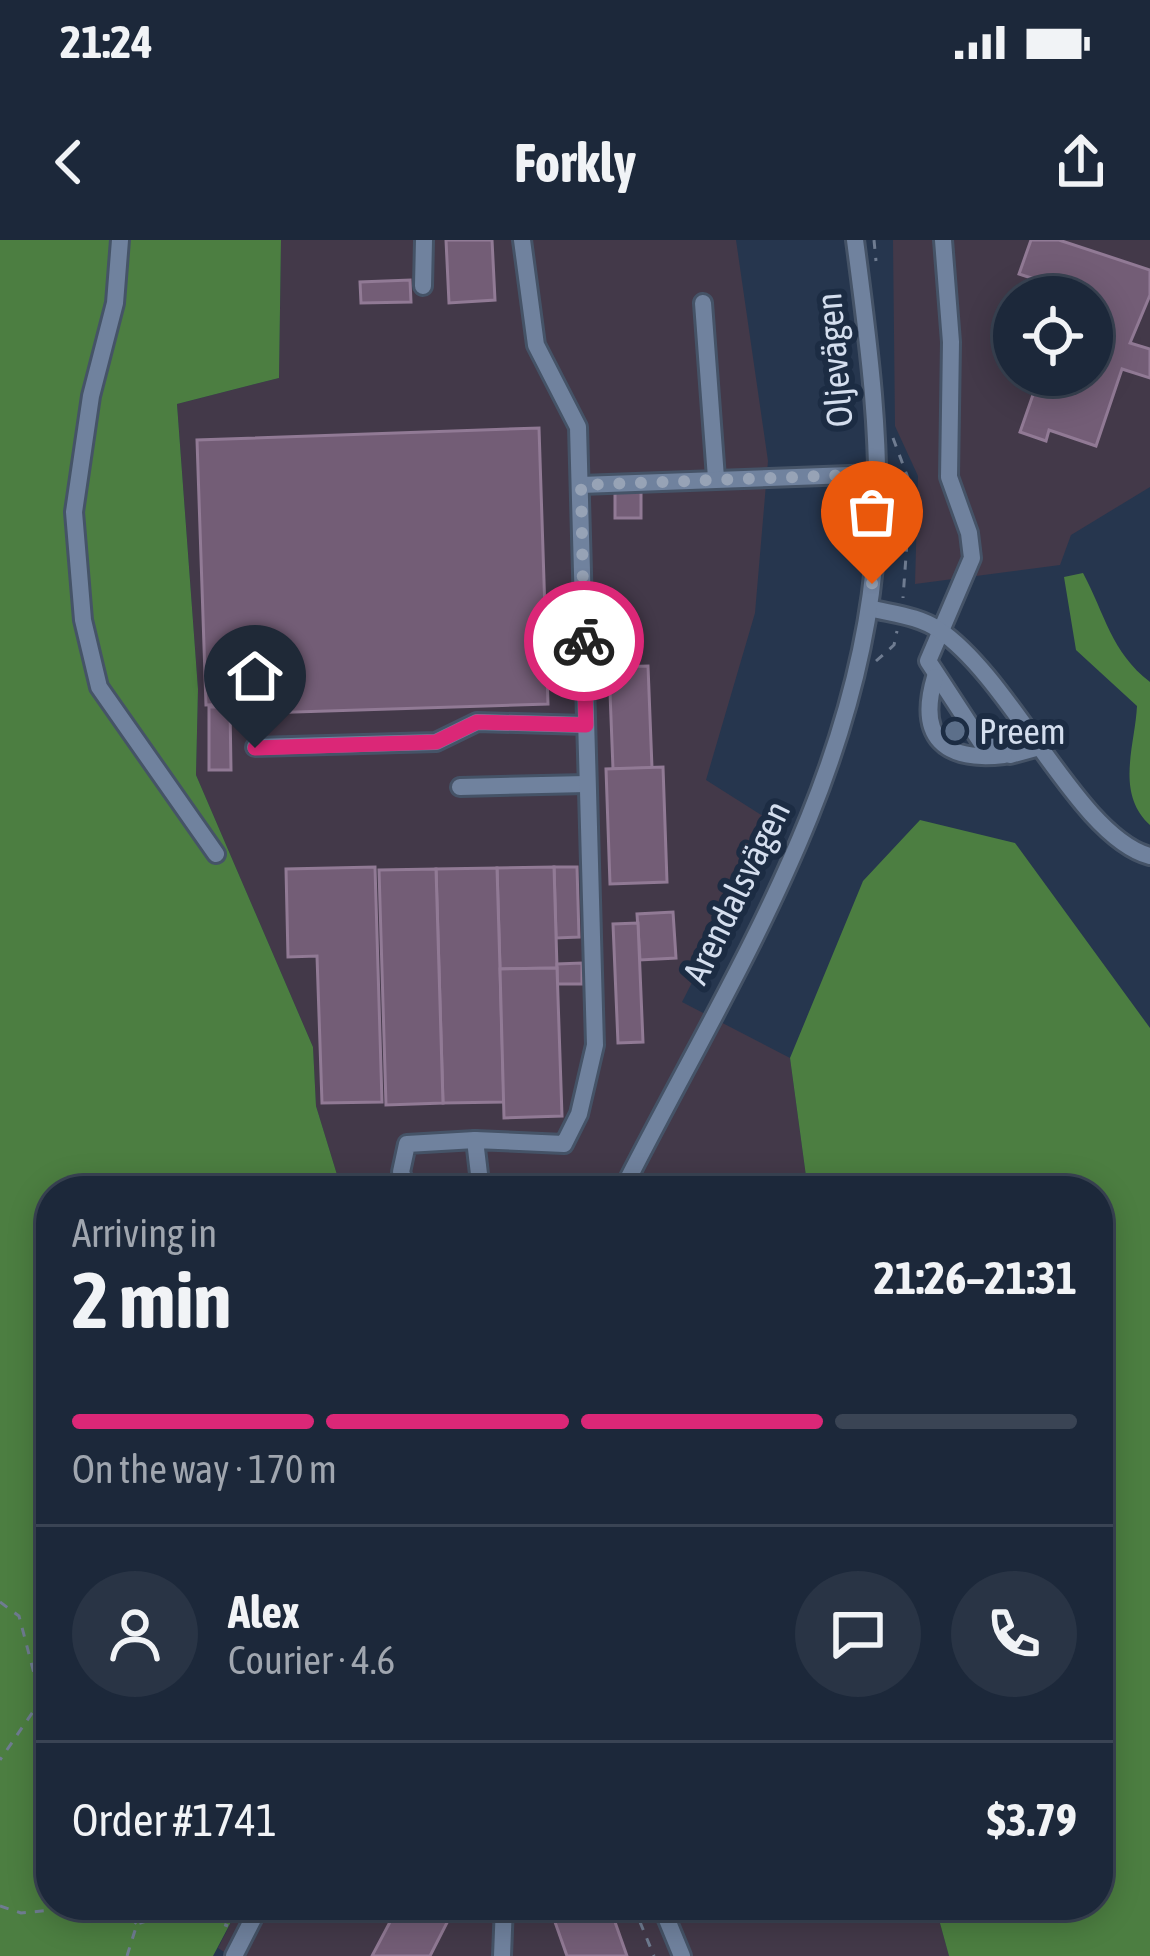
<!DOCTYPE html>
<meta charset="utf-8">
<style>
:root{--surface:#1c283a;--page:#293445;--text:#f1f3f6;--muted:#a0a6af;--line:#3a4454;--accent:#db2777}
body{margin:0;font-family:"Asap Condensed",sans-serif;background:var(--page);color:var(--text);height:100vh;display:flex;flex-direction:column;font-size:45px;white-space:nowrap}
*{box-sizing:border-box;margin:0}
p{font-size:39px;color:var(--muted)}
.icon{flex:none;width:66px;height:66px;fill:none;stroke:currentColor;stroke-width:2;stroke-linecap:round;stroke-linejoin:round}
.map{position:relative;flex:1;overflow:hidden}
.sheet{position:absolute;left:36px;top:936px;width:1077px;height:744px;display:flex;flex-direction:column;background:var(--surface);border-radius:48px;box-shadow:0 6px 30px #0003,0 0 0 3px var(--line)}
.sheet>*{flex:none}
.controls{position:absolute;left:993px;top:36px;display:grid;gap:24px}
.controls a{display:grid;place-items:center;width:120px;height:120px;border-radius:50%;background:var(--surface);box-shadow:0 6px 30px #0003,0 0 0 3px var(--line);font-size:60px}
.pin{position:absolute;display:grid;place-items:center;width:102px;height:102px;color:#fff;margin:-123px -51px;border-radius:50% 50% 50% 0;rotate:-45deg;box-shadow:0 0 12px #0007}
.pin .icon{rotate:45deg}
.courier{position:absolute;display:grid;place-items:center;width:120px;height:120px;margin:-60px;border:9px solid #db2777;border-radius:50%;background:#fff;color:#222;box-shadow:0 3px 15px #0007}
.summary em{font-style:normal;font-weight:700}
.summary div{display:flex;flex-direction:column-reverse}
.summary{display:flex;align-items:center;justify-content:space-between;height:204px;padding:0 36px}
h1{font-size:78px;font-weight:700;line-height:90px}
.bar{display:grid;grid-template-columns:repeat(4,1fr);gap:18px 12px;align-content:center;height:144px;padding:0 36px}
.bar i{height:15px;border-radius:9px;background:var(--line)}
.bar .selected{background:var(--accent)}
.bar p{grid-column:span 4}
.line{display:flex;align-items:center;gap:30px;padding:0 36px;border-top:3px solid var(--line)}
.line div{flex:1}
.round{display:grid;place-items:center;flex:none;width:126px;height:126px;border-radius:63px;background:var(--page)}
.status{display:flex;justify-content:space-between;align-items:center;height:84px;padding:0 60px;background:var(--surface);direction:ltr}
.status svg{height:33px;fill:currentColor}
header{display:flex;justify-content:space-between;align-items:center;height:156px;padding:0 36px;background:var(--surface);font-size:54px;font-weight:700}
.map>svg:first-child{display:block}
.industrial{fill:#433949;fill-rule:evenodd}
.forest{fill:#4c7e41}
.building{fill:#735d76;stroke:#917a95;stroke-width:3}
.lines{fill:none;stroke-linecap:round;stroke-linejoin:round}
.minor-casing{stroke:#455367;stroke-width:22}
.path{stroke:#6f7c91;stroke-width:3;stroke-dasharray:9 9;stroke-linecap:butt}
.minor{stroke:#70829e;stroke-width:16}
.done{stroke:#97a3b6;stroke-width:12;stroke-dasharray:0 21.6}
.route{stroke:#db2777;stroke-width:15}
.service-dot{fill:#5c6f8a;stroke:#1c2c43;stroke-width:4.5}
.labels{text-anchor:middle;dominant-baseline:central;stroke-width:12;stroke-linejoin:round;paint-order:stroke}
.street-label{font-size:36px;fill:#d4deee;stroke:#1c2c43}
.poi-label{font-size:36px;fill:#d4deee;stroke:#1c2c43;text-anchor:start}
</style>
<div class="status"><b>21:24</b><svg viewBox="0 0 49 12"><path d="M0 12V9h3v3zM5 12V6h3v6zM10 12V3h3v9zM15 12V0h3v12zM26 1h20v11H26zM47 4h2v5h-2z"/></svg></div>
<header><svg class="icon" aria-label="back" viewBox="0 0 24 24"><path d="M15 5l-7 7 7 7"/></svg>Forkly<svg class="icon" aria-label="share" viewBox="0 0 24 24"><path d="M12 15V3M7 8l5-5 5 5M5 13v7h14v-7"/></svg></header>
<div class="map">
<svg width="1150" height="1716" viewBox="0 0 1150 1716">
<rect width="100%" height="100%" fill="#26364e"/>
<!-- industrial -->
<g class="industrial">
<polygon points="281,0 736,0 768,221 755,373 706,540 774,583 682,762 790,818 808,951 342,951 316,866 313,807 196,535 198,449 177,164 279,138"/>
<path d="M 893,0 L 1150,0 L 1150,247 L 1071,295 L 1060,325 L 915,344 L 918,236 L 895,186 ZM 1014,57 L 1092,57 L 1092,135 L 1014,135 Z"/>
<polygon points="240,1665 935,1665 949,1716 230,1716 218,1708"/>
</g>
<!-- forest -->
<g class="forest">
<polygon points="0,0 281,0 279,138 177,164 198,449 196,535 313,807 316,866 342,951 51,951 51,1665 240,1665 213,1716 0,1716"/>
<path d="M 1083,333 C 1105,374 1111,412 1150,442 L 1150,585 C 1115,553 1135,506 1137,466 L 1076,410 L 1064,337 Z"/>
<polygon points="920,580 1015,603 1150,788 1150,1716 949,1716 935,1665 1098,1665 1098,951 808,951 790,818 863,641"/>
</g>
<!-- building -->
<g class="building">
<polygon points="446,0 492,0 495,60 449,63"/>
<polygon points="1031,0 1059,0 1150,30 1150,55 1130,103 1150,109 1150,138 1122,129 1096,206 1049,190 1046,201 1020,192 1035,149 1030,147 1033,135 1092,135 1092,57 1059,57 1062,48 1019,34"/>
<polygon points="410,40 411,62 361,63 360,42"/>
<polygon points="539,188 548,464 264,473 263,463 206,465 197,200"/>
<rect x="615" y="250" width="26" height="28"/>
<polygon points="648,426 652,528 613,529 609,427"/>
<polygon points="209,467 230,467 231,530 209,530"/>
<polygon points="663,527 667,642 610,644 606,529"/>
<polygon points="375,627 382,862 322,863 317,716 288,717 286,629"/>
<polygon points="554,627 577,627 579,697 556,698"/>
<polygon points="554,627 557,728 500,729 497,628"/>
<polygon points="497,628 504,862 443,863 436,629"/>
<polygon points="436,629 443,863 386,865 379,630"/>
<polygon points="673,672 676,718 640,720 637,674"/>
<polygon points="638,683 643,802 618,803 613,684"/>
<polygon points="582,723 582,744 557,744 557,724"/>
<polygon points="557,728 562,876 504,878 500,729"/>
<polygon points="399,1665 456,1665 430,1716 372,1716"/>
<polygon points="549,1665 609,1665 627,1716 567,1716"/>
</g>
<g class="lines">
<defs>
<g id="minor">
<polyline points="120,0 115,63 91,156 74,272 83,380 99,447 216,614"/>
<polyline points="943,0 951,102 949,237 969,293 972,318 928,421 981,502 1010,515 1043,506"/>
<polyline points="423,46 424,0"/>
<polyline points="703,63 716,238"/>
<polyline points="581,245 877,234"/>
<path d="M 869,368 C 893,374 919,376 939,390 C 1013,440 1078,597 1150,616"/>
<path d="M 935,437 C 917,497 944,522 1004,515"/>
<polyline points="255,507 436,502 477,482 586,485"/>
<polyline points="460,547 587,544"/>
<polyline points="408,951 401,932 407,904 475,900"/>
<polyline points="481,951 475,900 564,904 579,874 595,805 578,187 536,105 522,0"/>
<path d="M 622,951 C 727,743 862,540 876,301 C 882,201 868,99 855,0"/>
<polyline points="661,1665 682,1716"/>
<polyline points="234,1716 260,1665"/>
<polyline points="502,1716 504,1665"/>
</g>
</defs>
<!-- minor casing -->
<use href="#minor" class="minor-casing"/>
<!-- path -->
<g class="path">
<polyline points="874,0 876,21"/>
<polyline points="893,198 911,246 903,358"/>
<polyline points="876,421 894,405 897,391"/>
<polyline points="0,1362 19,1376 41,1460 0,1520"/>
<polyline points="117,1665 137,1684"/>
<polyline points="633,1665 654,1716"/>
<polyline points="0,1666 21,1673 102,1665"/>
<polyline points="127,1716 137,1684 185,1669 228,1686"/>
</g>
<!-- minor -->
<use href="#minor" class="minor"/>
</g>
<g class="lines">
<!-- done -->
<polyline class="done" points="584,401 581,245 877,234 872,344"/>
<!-- route -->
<polyline class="route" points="255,508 436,502 477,482 586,485 584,401"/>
</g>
<!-- markers -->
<circle class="service-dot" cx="955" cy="491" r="12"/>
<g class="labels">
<!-- street labels -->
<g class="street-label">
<text transform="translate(834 120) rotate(-95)">Oljevägen</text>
<text transform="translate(736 652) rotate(-64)">Arendalsvägen</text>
</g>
<!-- poi labels -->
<g class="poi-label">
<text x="979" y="491">Preem</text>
</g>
</g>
</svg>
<div class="controls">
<a><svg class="icon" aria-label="locate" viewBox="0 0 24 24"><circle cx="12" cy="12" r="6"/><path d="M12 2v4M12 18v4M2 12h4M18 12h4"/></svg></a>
</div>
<div class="pin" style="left:872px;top:344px;background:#ea580c"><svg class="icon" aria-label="bag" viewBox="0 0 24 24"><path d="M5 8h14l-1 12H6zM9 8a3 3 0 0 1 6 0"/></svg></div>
<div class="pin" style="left:255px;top:508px;background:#1f2937"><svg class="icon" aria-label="home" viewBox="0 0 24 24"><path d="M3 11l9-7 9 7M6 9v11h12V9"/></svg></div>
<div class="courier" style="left:584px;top:401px"><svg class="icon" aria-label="bike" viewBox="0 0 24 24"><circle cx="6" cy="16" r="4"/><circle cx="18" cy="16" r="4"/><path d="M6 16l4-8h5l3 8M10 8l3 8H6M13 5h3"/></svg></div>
<section class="sheet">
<div class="summary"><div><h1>2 min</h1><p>Arriving in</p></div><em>21:26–21:31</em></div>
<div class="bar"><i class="selected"></i><i class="selected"></i><i class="selected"></i><i></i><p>On the way · 170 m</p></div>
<div class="line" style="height:216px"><a class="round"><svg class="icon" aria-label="person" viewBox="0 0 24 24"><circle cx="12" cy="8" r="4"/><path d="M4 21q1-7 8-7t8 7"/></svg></a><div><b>Alex</b><p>Courier · 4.6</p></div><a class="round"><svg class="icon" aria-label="chat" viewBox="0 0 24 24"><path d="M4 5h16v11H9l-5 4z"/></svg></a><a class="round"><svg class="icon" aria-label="phone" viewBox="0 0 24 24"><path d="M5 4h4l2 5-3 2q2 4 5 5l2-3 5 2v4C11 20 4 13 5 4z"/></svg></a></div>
<div class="line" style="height:156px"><div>Order #1741</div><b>$3.79</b></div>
</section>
</div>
